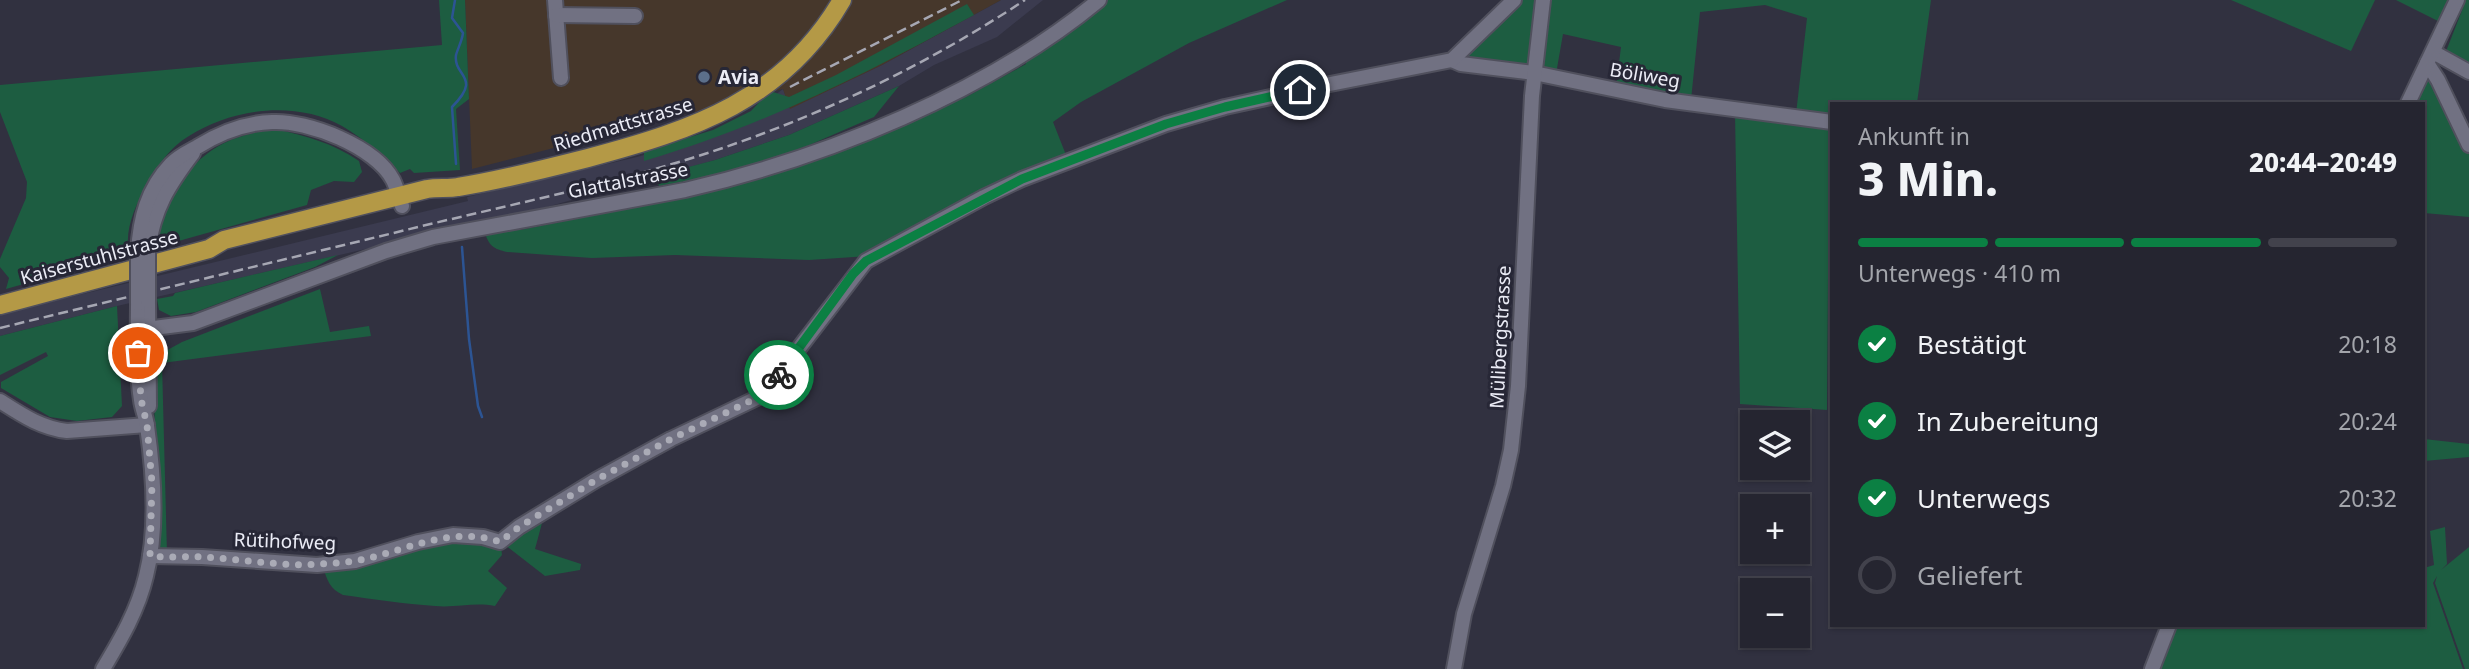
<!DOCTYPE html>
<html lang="de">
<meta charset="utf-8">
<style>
:root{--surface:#252530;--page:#2d2d38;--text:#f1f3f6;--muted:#a3a5ab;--line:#42424c;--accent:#0b8043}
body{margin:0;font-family:"Noto Sans",sans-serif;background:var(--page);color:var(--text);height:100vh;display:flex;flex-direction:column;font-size:26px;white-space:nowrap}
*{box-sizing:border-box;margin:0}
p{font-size:23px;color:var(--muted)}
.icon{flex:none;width:38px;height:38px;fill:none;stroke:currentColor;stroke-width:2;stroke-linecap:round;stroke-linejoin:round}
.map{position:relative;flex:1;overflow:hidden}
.side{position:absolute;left:1830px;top:102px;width:595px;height:525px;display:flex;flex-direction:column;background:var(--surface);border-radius:0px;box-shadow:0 2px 5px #0004,0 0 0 2px var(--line)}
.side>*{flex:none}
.tools{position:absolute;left:1740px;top:410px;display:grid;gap:14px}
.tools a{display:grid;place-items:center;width:70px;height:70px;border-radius:0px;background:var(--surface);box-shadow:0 2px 5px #0004,0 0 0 2px var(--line);font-size:35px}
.pin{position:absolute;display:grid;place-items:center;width:60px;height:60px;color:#fff;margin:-30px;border:4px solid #fff;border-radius:50%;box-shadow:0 2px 7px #0007}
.courier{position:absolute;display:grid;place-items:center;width:70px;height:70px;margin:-35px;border:5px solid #0b8043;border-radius:50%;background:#fff;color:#222;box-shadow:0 2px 9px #0007}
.summary em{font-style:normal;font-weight:800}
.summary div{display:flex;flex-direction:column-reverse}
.summary{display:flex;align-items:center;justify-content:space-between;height:119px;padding:0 28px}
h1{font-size:46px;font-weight:800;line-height:52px}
.bar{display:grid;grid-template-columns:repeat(4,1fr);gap:10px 7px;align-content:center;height:84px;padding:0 28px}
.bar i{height:9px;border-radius:5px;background:var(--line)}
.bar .active{background:var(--accent)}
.bar p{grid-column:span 4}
ol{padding:0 28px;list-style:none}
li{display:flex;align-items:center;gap:21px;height:77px}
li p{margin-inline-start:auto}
li .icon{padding:7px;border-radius:50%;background:var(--accent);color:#fff;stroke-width:4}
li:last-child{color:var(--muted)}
li i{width:38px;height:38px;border:4px solid var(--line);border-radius:50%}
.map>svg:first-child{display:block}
.built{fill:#3b3b4f}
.industrial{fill:#46372b}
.green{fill:#1d5d41}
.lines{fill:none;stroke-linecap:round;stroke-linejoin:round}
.stream{stroke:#2c5493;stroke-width:2.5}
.minor-casing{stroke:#50505d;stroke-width:18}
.major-casing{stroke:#50505d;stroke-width:21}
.minor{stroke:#717182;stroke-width:14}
.major{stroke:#b49946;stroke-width:18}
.rail{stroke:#a6a7b3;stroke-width:2.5;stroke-dasharray:10 5;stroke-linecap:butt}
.minor-bridge-casing{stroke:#50505d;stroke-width:18;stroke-linecap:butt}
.minor-bridge{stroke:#717182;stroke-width:14}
.done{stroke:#aaabb6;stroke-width:7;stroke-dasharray:0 12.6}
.route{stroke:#0b8043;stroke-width:9}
.service-dot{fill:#5c6f8a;stroke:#272736;stroke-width:2.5}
.labels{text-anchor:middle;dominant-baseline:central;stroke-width:6;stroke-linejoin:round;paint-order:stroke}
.street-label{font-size:19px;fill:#ebecf6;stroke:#272736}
.poi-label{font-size:19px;font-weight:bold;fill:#ebecf6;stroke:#272736;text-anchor:start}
</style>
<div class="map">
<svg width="2469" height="669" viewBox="0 0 2469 669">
<rect width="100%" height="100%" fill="#313140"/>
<!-- built -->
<polygon class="built" points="1001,0 1043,0 997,37 934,65 899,86 789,135 715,160 543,208 434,229 370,248 117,306 0,336 0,314 468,201 467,197 637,157 700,139 743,120 783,89 790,108 882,65"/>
<!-- industrial -->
<polygon class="industrial" points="465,0 1001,0 882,65 790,109 783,89 472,169"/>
<!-- green -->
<g class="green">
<path d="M 439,0 L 465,0 L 469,99 L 456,109 L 460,170 L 414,173 L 410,169 L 400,173 C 382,155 364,139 342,126 C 296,100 233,108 189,136 C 170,147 155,169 145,188 C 135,207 123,233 130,254 L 6,289 L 9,278 L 0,267 L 0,259 L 26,198 L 27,182 L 0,112 L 0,85 L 442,45 Z"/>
<path d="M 1107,0 L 1287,0 L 1189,43 L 1081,102 L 1053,122 L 1068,160 L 869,256 L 809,260 L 675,255 L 592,258 L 507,252 C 494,249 489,246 485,233 L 515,227 L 520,230 L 666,201 L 729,185 L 966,97 L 1026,64 L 1025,60 L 1085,19 Z"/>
<polygon points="1516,0 1931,0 1917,103 1832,103 1832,120 1796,114 1807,18 1765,5 1700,12 1691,100 1616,87 1621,47 1563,34 1556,74 1456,59"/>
<polygon points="2231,0 2375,0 2351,51"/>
<polygon points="2396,0 2452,0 2440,22"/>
<polygon points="2466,0 2469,0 2469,68 2445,54"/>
<path d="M 967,4 L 974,15 C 865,74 763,126 644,161 L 644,151 L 713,130 L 751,111 L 770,91 L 789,97 L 836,75 Z"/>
<polygon points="2428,76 2447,106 2469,153 2469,217 2424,213 2424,103 2413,103"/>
<polygon points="899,86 874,117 807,146 730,173 659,186 655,176 715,160 789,135"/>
<polygon points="1735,113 1832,126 1832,277 1828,278 1827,410 1740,404"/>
<path d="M 276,129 C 306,136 333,143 359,161 L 362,172 L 354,182 L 334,181 L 311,190 L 307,205 L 175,242 L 174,236 L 157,244 C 158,235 158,225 161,217 C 164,205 172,192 179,183 C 206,147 231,135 276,129 Z"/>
<polygon points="338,255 315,267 196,312 171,316 159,310 157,299 173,296 175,293"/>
<polygon points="320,289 330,332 369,326 371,336 162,363 167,554 158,548 153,358 182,342"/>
<polygon points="117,306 122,406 112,417 77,421 50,417 1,388 1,382 48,356 46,352 0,375 0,336"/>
<polygon points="2424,439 2469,444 2469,457 2424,461"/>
<polygon points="545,512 535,549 581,564 580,570 545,576 505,545"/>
<polygon points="2445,527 2447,564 2441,570 2469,547 2469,669 2465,669 2435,583 2437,576 2433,583 2463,669 2156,669 2172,625 2191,625 2190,629 2208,625 2424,625 2424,568 2434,565 2430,531"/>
<path d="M 453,537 L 501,546 L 502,555 L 488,571 L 507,588 L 495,606 C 474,602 456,608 435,606 C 404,604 373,599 343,595 C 330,589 327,580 323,567 Z"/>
</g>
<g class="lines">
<!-- stream -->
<g class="stream">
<path d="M 455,0 L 452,18 L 463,33 C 462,41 458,48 456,55 C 453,77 483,76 452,107 L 456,164"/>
<polyline points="462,247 469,339 478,406 482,417"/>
</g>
<defs>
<g id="minor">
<polyline points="555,0 561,78"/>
<polyline points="556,15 635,16"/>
<polyline points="2433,52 2469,72"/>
<polyline points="1452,60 1461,64 1534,73 1665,100 1832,122"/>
<polyline points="2427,63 2438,80 2469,145"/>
<polyline points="2408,103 2457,0"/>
<path d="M 148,249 C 154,208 168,186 193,153"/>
<path d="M 138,252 C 140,219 147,189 171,164 C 179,156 188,152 197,147 C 221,132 244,123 272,122 C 308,120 376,147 393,180 C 397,188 399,197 402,206"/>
<polyline points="148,301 149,406"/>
<path d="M 138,330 L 193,323 L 386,251 L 433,237 L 685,190 C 825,158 988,92 1099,0"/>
<path d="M 0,401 C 22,415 41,428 67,431 L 147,425"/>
<polyline points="150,556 202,557 317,565 355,561 418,542 453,535 483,537 500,542 519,527 596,480 671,439 763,395 866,261 984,197 1022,179 1166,124 1225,107 1325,85 1452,60 1514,0"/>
<path d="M 103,669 C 121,639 138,610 146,576 C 158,529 154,474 147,426 C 146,417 142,409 141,400 C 136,368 138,335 138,303"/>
<polyline points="1454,669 1464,614 1503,486 1511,450 1518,386 1532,96 1543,0"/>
<polyline points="2152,669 2169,625"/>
</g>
<path id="major" d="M 0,305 L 209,249 L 224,240 L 427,189 C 438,187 448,189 458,187 C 502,180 545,169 588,158 C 693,130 784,100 842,0"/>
</defs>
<!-- minor casing -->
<use href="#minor" class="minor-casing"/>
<!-- major casing -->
<use href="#major" class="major-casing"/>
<!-- minor -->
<use href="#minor" class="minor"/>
<!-- major -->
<use href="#major" class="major"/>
<!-- rail -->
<g class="rail">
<polyline points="790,87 962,0"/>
<path d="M 0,328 C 139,294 279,261 418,227 C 509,205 602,186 692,158 C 810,121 922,68 1025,0"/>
</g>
<defs>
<g id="minor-bridge">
<polyline points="138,252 138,303"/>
<polyline points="148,301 148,249"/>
</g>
</defs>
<!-- minor-bridge casing -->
<use href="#minor-bridge" class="minor-bridge-casing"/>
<!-- minor-bridge -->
<use href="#minor-bridge" class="minor-bridge"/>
</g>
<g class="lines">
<!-- done -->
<path class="done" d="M 138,353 L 141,399 L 147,425 L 152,483 L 150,556 C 168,558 186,556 203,557 C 243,559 282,567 321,564 C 332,563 343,563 354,561 C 404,553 448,524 500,542 L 519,527 L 596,480 L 671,439 L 763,395 L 779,375"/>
<!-- route -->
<polyline class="route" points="779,375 853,274 866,261 1022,179 1166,124 1225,107 1300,90"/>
</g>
<!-- markers -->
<circle class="service-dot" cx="704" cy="77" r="7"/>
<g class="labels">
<!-- street labels -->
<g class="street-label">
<text transform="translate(1645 75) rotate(10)">Böliweg</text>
<text transform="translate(623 124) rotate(-17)">Riedmattstrasse</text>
<text transform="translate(628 180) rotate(-11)">Glattalstrasse</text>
<text transform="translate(99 257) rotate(-15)">Kaiserstuhlstrasse</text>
<text transform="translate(1500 337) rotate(-87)">Mülibergstrasse</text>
<text transform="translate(285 541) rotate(2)">Rütihofweg</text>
</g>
<!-- poi labels -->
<g class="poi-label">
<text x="718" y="77">Avia</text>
</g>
</g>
</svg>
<div class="tools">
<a><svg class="icon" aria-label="layers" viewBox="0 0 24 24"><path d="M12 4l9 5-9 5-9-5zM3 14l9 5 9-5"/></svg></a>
<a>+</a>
<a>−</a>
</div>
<div class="pin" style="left:138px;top:353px;background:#ea580c"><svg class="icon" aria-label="bag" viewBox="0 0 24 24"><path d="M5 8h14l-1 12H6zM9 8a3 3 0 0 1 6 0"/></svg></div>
<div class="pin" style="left:1300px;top:90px;background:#1f2937"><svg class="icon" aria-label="home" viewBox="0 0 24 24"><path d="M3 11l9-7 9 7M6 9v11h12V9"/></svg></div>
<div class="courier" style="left:779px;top:375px"><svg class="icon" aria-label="bike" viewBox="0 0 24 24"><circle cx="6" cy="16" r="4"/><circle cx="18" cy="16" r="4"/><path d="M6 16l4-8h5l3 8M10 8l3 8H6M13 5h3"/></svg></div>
<section class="side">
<div class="summary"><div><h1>3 Min.</h1><p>Ankunft in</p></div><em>20:44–20:49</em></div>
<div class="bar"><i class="active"></i><i class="active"></i><i class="active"></i><i></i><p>Unterwegs · 410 m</p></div>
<ol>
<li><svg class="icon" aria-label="check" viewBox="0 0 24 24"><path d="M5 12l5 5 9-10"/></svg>Bestätigt<p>20:18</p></li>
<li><svg class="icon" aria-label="check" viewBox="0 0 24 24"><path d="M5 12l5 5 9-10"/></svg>In Zubereitung<p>20:24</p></li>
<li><svg class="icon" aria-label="check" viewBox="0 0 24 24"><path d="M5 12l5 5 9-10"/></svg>Unterwegs<p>20:32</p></li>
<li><i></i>Geliefert</li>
</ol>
</section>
</div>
